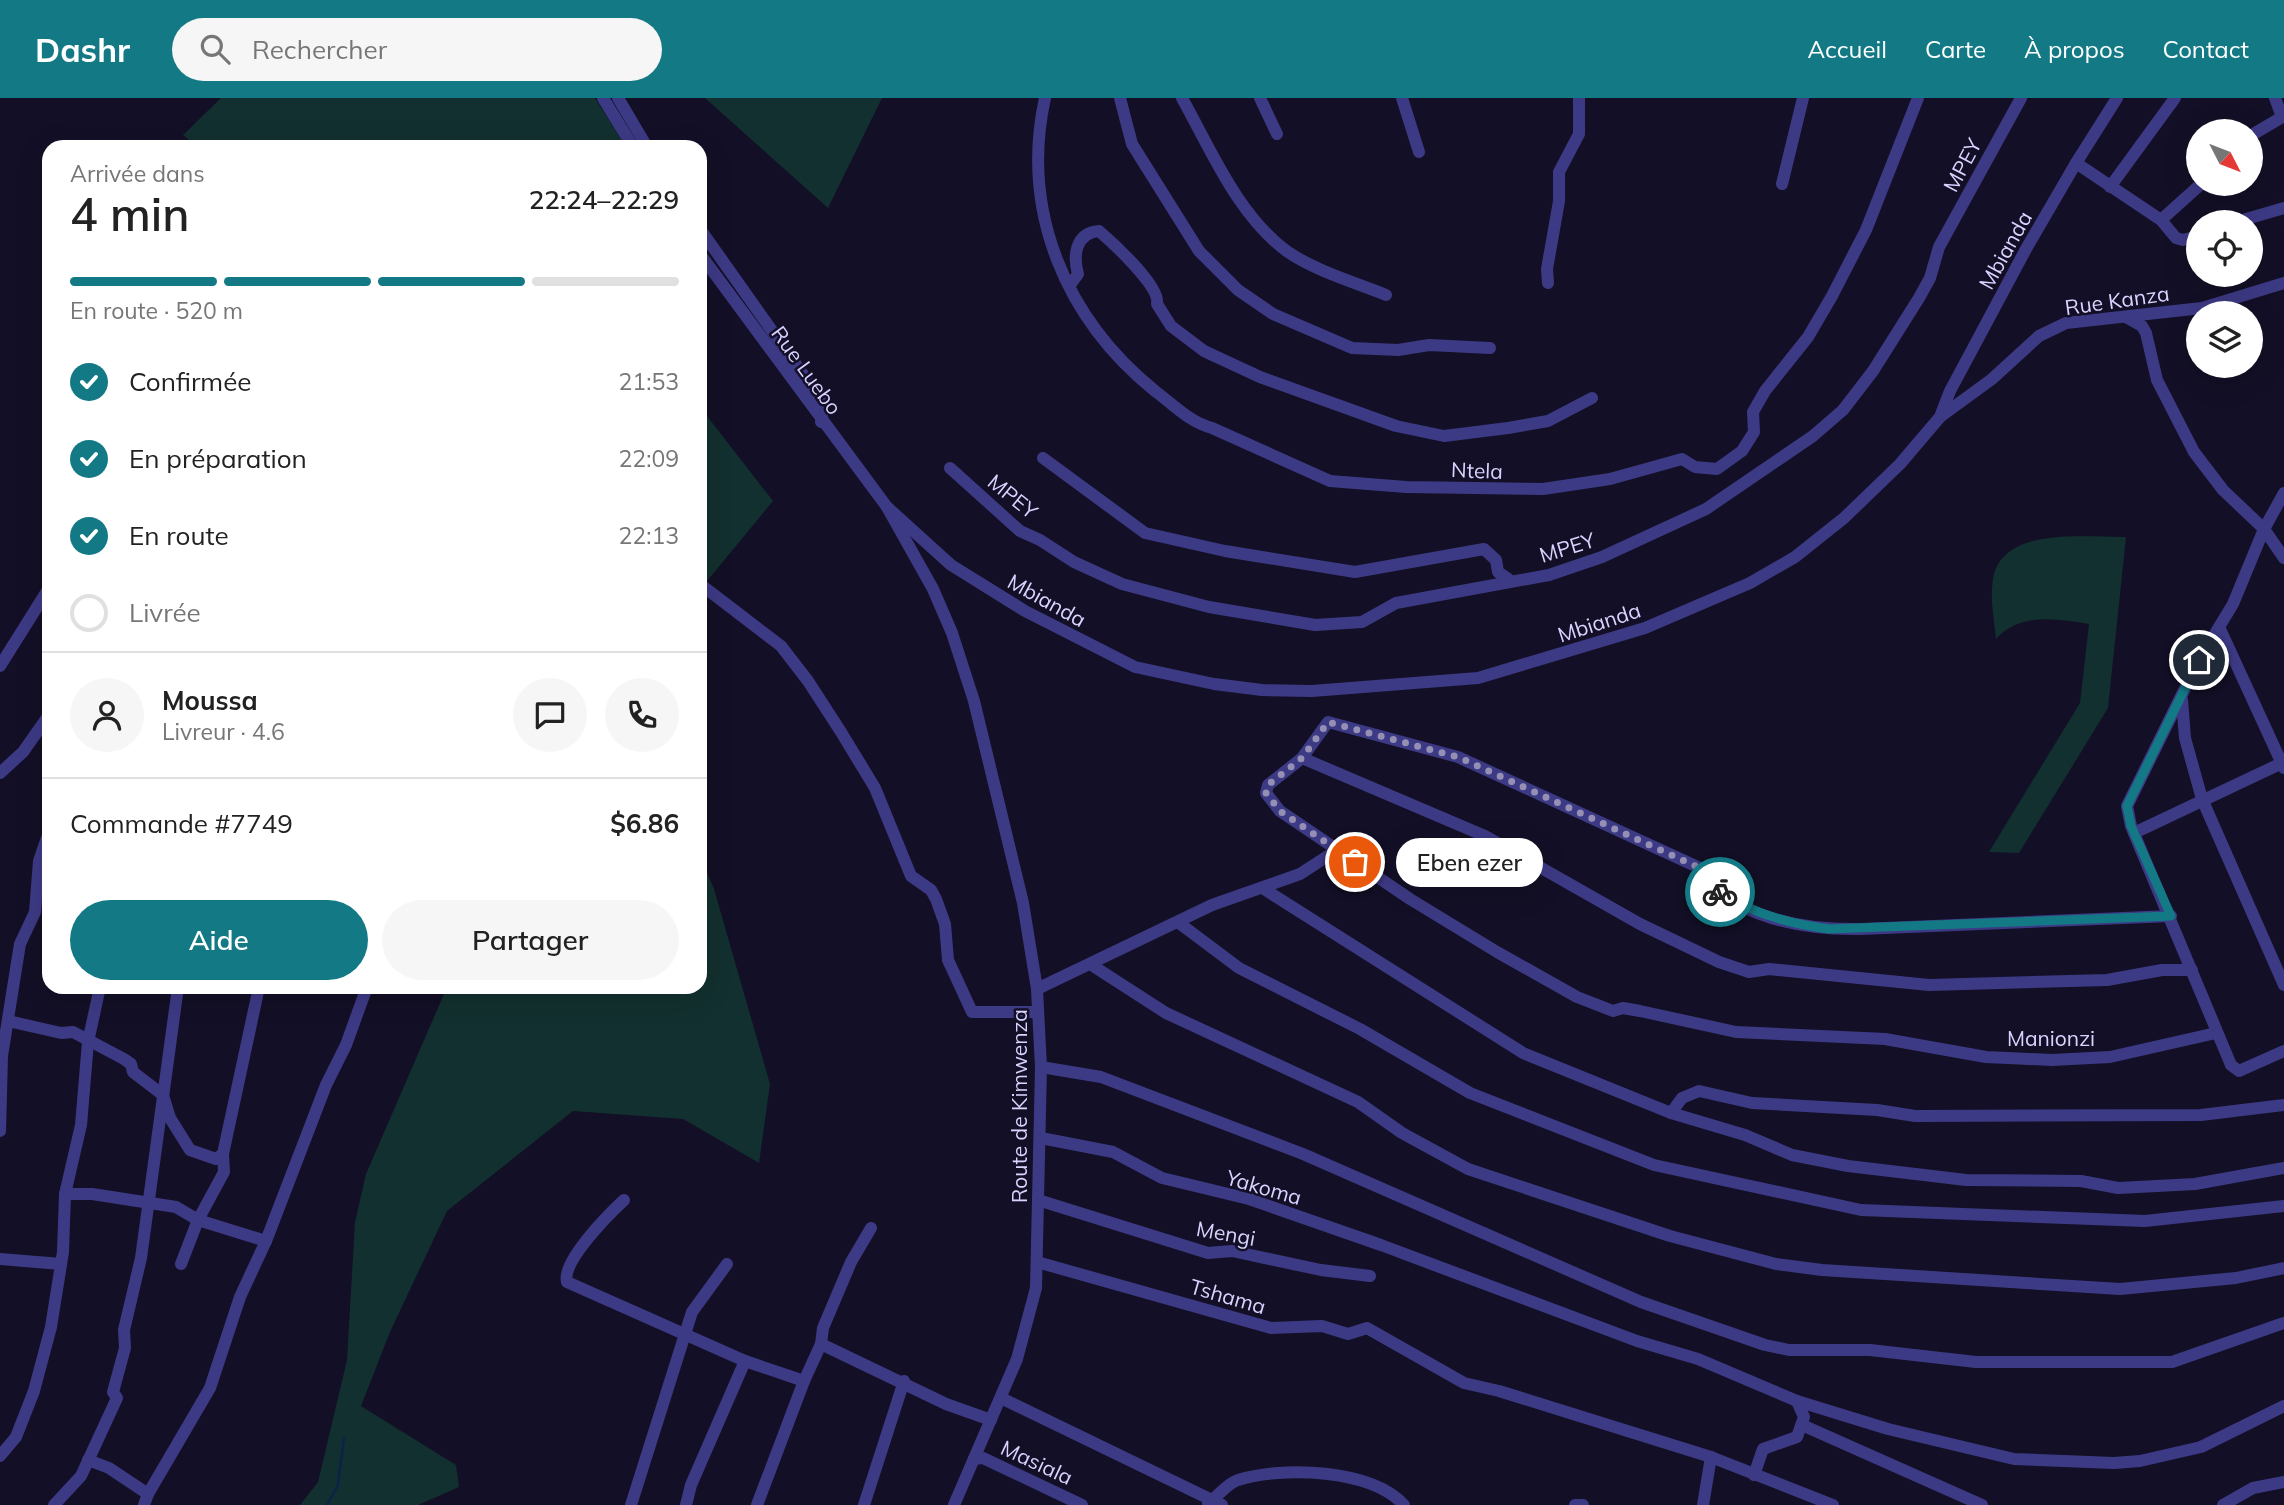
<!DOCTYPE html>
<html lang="fr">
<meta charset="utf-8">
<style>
:root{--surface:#fff;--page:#f6f6f6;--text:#222;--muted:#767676;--line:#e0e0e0;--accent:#137a85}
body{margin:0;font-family:Mulish,sans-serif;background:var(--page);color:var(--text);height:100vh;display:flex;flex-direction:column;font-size:26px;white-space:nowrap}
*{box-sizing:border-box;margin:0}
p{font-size:23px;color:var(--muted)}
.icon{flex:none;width:38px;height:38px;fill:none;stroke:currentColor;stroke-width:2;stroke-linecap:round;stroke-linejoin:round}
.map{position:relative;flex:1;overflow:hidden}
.panel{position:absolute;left:42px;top:42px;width:665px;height:854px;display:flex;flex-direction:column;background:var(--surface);border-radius:21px;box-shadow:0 7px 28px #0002}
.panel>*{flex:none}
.needle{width:46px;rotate:132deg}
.tools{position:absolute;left:2186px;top:21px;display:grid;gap:14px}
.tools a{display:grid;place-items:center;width:77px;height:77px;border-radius:50%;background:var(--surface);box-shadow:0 7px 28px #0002;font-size:35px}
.pin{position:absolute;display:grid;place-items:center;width:60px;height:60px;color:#fff;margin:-30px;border:4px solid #fff;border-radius:50%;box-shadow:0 2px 7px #0007}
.courier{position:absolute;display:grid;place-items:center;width:70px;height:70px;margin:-35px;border:5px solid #137a85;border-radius:50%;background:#fff;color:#222;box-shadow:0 2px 9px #0007}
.bubble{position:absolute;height:49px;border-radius:24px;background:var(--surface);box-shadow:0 7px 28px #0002;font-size:23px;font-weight:600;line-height:49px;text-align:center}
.headline em{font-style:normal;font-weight:600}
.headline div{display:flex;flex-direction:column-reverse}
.headline{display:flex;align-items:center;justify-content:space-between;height:119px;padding:0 28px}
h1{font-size:46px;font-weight:600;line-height:52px}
.bar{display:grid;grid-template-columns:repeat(4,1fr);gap:10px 7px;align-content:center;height:84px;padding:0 28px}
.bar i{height:9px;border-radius:5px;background:var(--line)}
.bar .selected{background:var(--accent)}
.bar p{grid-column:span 4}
.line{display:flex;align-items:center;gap:18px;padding:0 28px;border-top:2px solid var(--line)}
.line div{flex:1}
.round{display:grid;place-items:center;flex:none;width:74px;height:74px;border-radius:37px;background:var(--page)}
ol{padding:0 28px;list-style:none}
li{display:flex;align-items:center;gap:21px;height:77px}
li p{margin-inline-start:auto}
li .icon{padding:7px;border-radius:50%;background:var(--accent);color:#fff;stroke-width:4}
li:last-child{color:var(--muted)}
li i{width:38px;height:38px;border:4px solid var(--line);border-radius:50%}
.primary-button{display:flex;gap:14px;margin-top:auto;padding:14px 28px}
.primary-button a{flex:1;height:80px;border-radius:42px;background:var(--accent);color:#fff;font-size:28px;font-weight:600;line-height:80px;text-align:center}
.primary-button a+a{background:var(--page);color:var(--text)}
header{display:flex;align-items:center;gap:42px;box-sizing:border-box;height:98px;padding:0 35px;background:var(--accent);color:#fff}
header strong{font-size:33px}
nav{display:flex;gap:38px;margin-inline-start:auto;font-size:24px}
.search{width:490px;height:63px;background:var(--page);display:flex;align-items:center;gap:18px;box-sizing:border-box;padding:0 24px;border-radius:38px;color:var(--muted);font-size:26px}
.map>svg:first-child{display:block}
.green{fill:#12302f}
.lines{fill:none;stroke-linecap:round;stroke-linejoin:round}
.stream{stroke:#0c2248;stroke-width:2.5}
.minor{stroke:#3d3a85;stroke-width:12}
.done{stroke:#948fb3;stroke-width:7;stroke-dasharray:0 12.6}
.route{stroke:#137a85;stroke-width:9}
.labels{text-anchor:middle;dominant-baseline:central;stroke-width:5;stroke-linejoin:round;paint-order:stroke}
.street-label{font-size:21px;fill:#d9d4ff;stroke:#130f26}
</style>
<header>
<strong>Dashr</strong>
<div class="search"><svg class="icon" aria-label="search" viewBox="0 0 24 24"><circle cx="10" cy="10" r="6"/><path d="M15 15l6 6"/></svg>Rechercher</div>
<nav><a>Accueil</a><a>Carte</a><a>À propos</a><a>Contact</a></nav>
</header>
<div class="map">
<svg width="2284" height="1407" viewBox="0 0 2284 1407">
<rect width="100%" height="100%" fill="#130f26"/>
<!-- green -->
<g class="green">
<polygon points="221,0 595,0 626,49 198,49 183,37"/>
<polygon points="705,0 882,0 828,110"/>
<polygon points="700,309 773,403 707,483 700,477"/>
<path d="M 2126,439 L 2108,610 L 2019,755 L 1989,754 L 2080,605 L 2089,526 C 2057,521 2020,514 1996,541 C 1994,521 1989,496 1994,476 C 2008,428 2087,440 2126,439 Z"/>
<polygon points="700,758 714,791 770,986 759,1065 683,1021 573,1013 447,1113 390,1234 361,1308 456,1367 459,1389 418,1407 300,1407 318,1384 347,1262 355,1124 366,1076 447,889 700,889"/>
</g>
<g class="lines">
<!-- stream -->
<polyline class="stream" points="327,1407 338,1387 344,1340"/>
<!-- minor -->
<g class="minor">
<polyline points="603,0 633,49"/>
<polyline points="618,0 647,49"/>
<path d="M 1045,0 C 1020,114 1066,221 1155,293 C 1174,307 1189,324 1212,330 L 1330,383 L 1406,389 L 1543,391 L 1610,381 L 1682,361 L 1695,369 L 1717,371 L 1742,353 L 1754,334 L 1753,314 L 1765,293 L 1808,239 L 1832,198 L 1866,132 L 1918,0"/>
<polyline points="1120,0 1132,46 1199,153 1238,192 1273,216 1352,250 1398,252 1429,247 1490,250"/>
<path d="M 1182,0 C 1211,52 1238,118 1288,154 C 1316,173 1354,184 1386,197"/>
<polyline points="1260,0 1277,36"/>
<polyline points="1402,0 1419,54"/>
<polyline points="2275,0 2282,19"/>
<polyline points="2250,38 2284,18"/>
<polyline points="2076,65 2161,122 2176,140 2183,142 2198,138"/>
<polyline points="1782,86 1803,0"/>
<polyline points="2110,89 2175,0"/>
<polyline points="2161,122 2201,86"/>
<polyline points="2236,124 2284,110"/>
<polyline points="700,131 819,299 823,311 821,324"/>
<polyline points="700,156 887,409 933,491 952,535 974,603 1023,805 1037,891 1041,969 1036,1190 1017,1261 954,1407"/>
<polyline points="1548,185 1547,171 1559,103 1559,74 1579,36 1579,0"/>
<path d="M 1070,187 L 1078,176 C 1073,158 1075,135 1099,133 C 1113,145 1161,189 1157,206 L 1171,228 L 1204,253 L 1260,279 L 1396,328 L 1444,338 L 1508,330 L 1548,323 L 1592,300"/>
<polyline points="2126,219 2142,228 2146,235 2157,282 2194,354 2223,392 2264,431 2284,460"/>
<polyline points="1940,319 1992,281 2039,238 2066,225 2202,210 2284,185"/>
<polyline points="1043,360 1145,435 1225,453 1355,474 1484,451 1496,462 1498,474 1511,483"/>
<polyline points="950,370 1020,433 1040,442 1074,464 1122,486 1209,509 1315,527 1362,524 1396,505 1549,477 1602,459 1706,411 1813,338 1843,312 1873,273 1919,200 1930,180 1939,149 2021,0"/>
<polyline points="2284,395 2264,431 2233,506 2199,562 2127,708 2131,728 2231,967 2239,973 2284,953"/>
<polyline points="887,409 951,467 1025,513 1135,569 1214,586 1262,592 1312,593 1478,580 1645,530 1750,485 1795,459 1844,420 1900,366 1940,319 1950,293 2026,151 2076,65 2117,0"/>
<polyline points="700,486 781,548 808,583 841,634 875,690 911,778 931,792 936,801 945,826 948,862 972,914 1038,914"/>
<polyline points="2220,531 2284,670"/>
<polyline points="0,568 49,490"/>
<polyline points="2182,602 2185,640 2202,701 2284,887"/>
<polyline points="1302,660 1485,738 1640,826 1719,864 1749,874 1769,871 1929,887 2107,882 2162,872 2192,872"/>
<polyline points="0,675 23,654 49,617"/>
<polyline points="2134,735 2284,664"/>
<polyline points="1264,791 1523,955 1671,1015 1745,1037 1792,1057 1848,1068 1966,1082 2081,1083 2118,1090 2195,1086 2284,1070"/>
<path d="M 2171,818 L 1861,831 C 1807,832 1730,821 1700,770 L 1458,659 L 1328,624 L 1302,660 L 1268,687 L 1266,695 L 1280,713 L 1410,801 L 1497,854 L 1577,899 L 1613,913 L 1623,910 L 1640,913 L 1736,934 L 1885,941 L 1986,959 L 2052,962 L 2110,959 L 2216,935"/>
<polyline points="1179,825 1239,870 1360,931 1470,995 1654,1067 1861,1112 2145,1123 2284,1108"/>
<polyline points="1090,866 1166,915 1358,1004 1402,1035 1468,1071 1670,1138 1776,1166 1822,1172 2120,1191 2236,1180 2284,1170"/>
<polyline points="1037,891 1212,807 1300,776 1337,752"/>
<polyline points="8,923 61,935 73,934 124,961 131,966 133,974 163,997 170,1020 190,1052 216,1061 223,1056"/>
<polyline points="1041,969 1101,979 1303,1056 1641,1204 1765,1247 1789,1252 1870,1252 1976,1264 2172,1264 2284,1225"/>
<polyline points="1671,1015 1682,1000 1699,993 1752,1005 1877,1012 1915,1018 2201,1017 2284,1007"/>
<polyline points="0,1033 2,958 20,846 35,814 39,763 49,734"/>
<polyline points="1041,1040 1113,1054 1162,1080 1249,1101 1381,1147 1637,1243 1698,1261 1797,1303 1888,1331 2014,1361 2114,1365 2140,1363 2201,1349 2284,1308"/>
<polyline points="65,1096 92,1096 176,1109 198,1122 266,1143"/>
<path d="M 624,1102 C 609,1116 561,1164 567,1184 L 745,1263 L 804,1283"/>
<polyline points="1038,1102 1208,1155 1232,1153 1321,1172 1370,1178"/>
<polyline points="0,1161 61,1166"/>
<polyline points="1037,1164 1271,1230 1322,1228 1348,1236 1367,1230 1464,1285 1499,1293 1711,1359 1833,1407"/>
<polyline points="181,1166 198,1122 224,1074 223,1056 259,889"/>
<polyline points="821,1246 946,1306 991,1322"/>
<polyline points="1001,1300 1222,1407"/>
<polyline points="1802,1327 1982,1407"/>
<polyline points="0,1358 16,1339 34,1293 51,1229 63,1154 65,1096 81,1027 88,944 100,889"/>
<polyline points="974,1361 983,1360 1082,1407"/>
<polyline points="88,1362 109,1370 148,1396 144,1407"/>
<polyline points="1754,1377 1763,1351 1797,1339 1804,1319 1797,1303"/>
<polyline points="148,1396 210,1290 240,1199 266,1143 326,987 346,947 367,889"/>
<path d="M 1208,1405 C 1218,1399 1227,1385 1238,1382 C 1283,1368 1371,1371 1404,1407"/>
<polyline points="54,1407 81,1378 117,1300 113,1294 125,1250 124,1232 141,1160 178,889"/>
<polyline points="631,1407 692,1214 727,1166"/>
<polyline points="686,1407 691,1387 745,1263"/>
<polyline points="757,1407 804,1283 821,1246 823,1230 851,1164 871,1130"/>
<polyline points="864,1407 904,1283"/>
<polyline points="1575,1407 1583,1407"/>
<polyline points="1703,1407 1711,1359"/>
<polyline points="2223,1407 2253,1390 2284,1384"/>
</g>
</g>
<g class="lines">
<!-- done -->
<polyline class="done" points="1355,764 1280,713 1266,695 1268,687 1302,660 1328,624 1458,659 1700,770 1711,787 1720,794"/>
<!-- route -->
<path class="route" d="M 1720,794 C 1752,816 1791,826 1829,831 L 2171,818 L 2131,728 L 2127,708 L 2199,562"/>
</g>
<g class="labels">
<!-- street labels -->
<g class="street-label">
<text transform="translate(1962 67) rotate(-62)">MPEY</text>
<text transform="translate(2005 152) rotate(-61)">Mbianda</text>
<text transform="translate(2117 202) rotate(-8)">Rue Kanza</text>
<text transform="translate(807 272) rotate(54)">Rue Luebo</text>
<text transform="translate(1477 372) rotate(2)">Ntela</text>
<text transform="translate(1013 398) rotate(39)">MPEY</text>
<text transform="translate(1567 449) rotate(-17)">MPEY</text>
<text transform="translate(1047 502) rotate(29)">Mbianda</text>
<text transform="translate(1599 524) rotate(-18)">Mbianda</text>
<text x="2051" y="940">Manionzi</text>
<text transform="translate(1019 1008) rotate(-90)">Route de Kimwenza</text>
<text transform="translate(1264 1089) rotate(16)">Yakoma</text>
<text transform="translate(1226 1135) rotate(10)">Mengi</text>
<text transform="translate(1228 1198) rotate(16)">Tshama</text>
<text transform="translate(1037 1364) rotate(25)">Masiala</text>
</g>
</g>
</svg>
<div class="tools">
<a><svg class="needle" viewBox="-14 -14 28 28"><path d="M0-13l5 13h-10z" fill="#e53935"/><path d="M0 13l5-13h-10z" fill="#767676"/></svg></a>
<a><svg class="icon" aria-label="locate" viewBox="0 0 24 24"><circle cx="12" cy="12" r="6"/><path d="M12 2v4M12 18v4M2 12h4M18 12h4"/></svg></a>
<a><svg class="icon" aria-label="layers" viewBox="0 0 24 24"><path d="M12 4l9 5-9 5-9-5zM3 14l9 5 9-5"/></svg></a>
</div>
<div class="pin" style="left:1355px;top:764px;background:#ea580c"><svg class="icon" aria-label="bag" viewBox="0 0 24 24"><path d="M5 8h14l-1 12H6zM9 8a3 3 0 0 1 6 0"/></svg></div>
<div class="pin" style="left:2199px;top:562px;background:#1f2937"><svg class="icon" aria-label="home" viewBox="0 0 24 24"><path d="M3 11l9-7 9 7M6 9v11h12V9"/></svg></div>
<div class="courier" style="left:1720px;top:794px"><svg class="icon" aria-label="bike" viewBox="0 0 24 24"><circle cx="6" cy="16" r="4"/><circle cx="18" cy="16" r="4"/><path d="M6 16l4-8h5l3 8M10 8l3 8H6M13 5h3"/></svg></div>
<div class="bubble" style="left:1396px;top:740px;width:147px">Eben ezer</div>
<section class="panel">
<div class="headline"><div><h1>4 min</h1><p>Arrivée dans</p></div><em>22:24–22:29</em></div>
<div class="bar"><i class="selected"></i><i class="selected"></i><i class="selected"></i><i></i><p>En route · 520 m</p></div>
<ol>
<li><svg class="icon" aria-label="check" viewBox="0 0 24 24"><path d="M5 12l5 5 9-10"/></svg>Confirmée<p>21:53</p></li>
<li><svg class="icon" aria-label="check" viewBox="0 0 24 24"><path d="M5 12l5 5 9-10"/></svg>En préparation<p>22:09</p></li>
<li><svg class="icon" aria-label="check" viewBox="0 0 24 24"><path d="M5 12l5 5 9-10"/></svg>En route<p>22:13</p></li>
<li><i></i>Livrée</li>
</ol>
<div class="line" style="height:126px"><a class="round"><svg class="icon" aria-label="person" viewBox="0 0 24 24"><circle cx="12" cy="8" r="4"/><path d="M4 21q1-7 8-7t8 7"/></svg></a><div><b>Moussa</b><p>Livreur · 4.6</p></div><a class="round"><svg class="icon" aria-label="chat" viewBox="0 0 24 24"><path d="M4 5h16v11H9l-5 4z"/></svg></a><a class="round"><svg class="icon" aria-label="phone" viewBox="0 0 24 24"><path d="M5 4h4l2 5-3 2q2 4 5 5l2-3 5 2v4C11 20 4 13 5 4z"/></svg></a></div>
<div class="line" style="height:91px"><div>Commande #7749</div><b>$6.86</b></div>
<div class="primary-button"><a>Aide</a><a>Partager</a></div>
</section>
</div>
